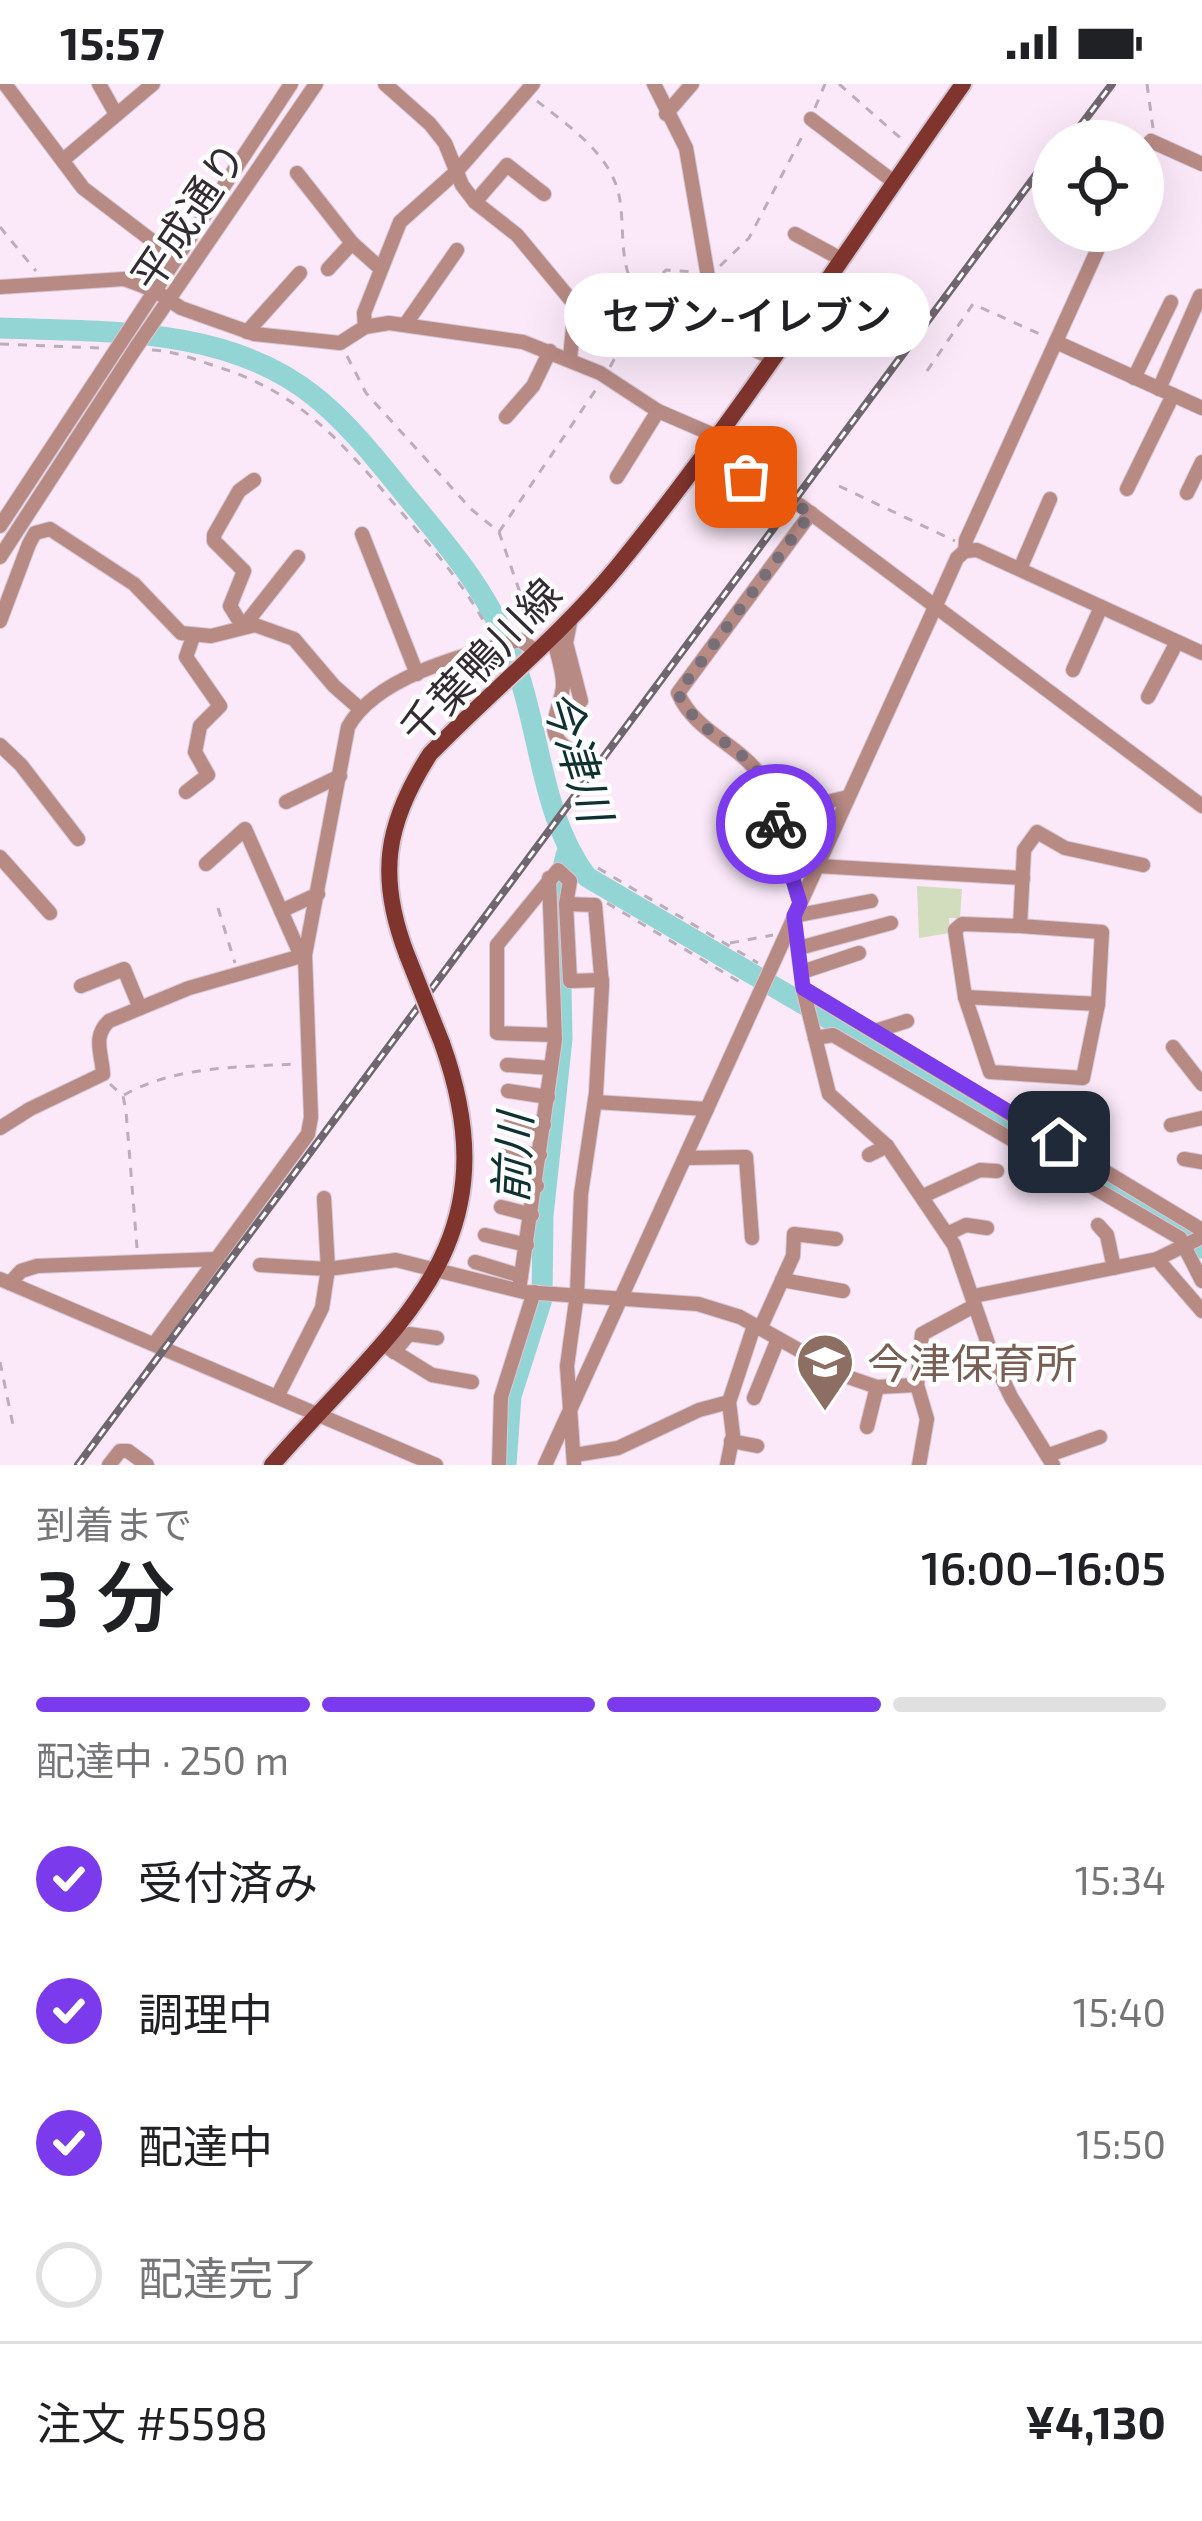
<!DOCTYPE html>
<html lang="ja">
<meta charset="utf-8">
<style>
:root{--surface:#fff;--page:#f2f2f2;--text:#202124;--muted:#757577;--line:#e0e0e0;--accent:#7c3aed}
body{margin:0;font-family:"Exo 2","Noto Sans JP",sans-serif;background:var(--page);color:var(--text);height:100vh;display:flex;flex-direction:column;font-size:45px;white-space:nowrap}
*{box-sizing:border-box;margin:0}
p{font-size:39px;color:var(--muted)}
.icon{flex:none;width:66px;height:66px;fill:none;stroke:currentColor;stroke-width:2;stroke-linecap:round;stroke-linejoin:round}
.map{position:relative;height:1381px;overflow:hidden}
.details{display:flex;flex-direction:column;background:var(--surface);flex:1}
.details>*{flex:none}
.buttons{position:absolute;left:1032px;top:36px;display:grid;gap:24px}
.buttons a{display:grid;place-items:center;width:132px;height:132px;border-radius:50%;background:var(--surface);box-shadow:0 12px 48px #0002;font-size:60px}
.pin{position:absolute;display:grid;place-items:center;width:102px;height:102px;color:#fff;margin:-51px;border-radius:24px;box-shadow:0 6px 18px #0006}
.courier{position:absolute;display:grid;place-items:center;width:120px;height:120px;margin:-60px;border:9px solid #7c3aed;border-radius:50%;background:#fff;color:#222;box-shadow:0 3px 15px #0007}
.bubble{position:absolute;height:84px;border-radius:42px;background:var(--surface);box-shadow:0 12px 48px #0002;font-size:39px;font-weight:600;line-height:84px;text-align:center}
.overview em{font-style:normal;font-weight:600}
.overview div{display:flex;flex-direction:column-reverse}
.overview{display:flex;align-items:center;justify-content:space-between;height:204px;padding:0 36px}
h1{font-size:78px;font-weight:600;line-height:90px}
.bar{display:grid;grid-template-columns:repeat(4,1fr);gap:18px 12px;align-content:center;height:144px;padding:0 36px}
.bar i{height:15px;border-radius:9px;background:var(--line)}
.bar .on{background:var(--accent)}
.bar p{grid-column:span 4}
.line{display:flex;align-items:center;gap:30px;padding:0 36px;border-top:3px solid var(--line)}
.line div{flex:1}
ol{padding:0 36px;list-style:none}
li{display:flex;align-items:center;gap:36px;height:132px}
li p{margin-inline-start:auto}
li .icon{padding:12px;border-radius:50%;background:var(--accent);color:#fff;stroke-width:4}
li:last-child{color:var(--muted)}
li i{width:66px;height:66px;border:6px solid var(--line);border-radius:50%}
.status{display:flex;justify-content:space-between;align-items:center;height:84px;padding:0 60px;background:var(--surface);direction:ltr}
.status svg{height:33px;fill:currentColor}
.map>svg:first-child{display:block}
.green{fill:#d2ddbe}
.lines{fill:none;stroke-linecap:round;stroke-linejoin:round}
.river{stroke:#93d5d5;stroke-width:21}
.minor-casing{stroke:#d7c7d5;stroke-width:16}
.major-casing{stroke:#d7c7d5;stroke-width:20}
.path{stroke:#bcadba;stroke-width:3;stroke-dasharray:9 9;stroke-linecap:butt}
.minor{stroke:#b88a84;stroke-width:14}
.major{stroke:#80342e;stroke-width:16}
.rail-casing{stroke:#70666f;stroke-width:8}
.rail{stroke:#fff;stroke-width:3;stroke-dasharray:9;stroke-linecap:butt}
.major-bridge-casing{stroke:#d7c7d5;stroke-width:20;stroke-linecap:butt}
.major-bridge{stroke:#80342e;stroke-width:16}
.done{stroke:#786e78;stroke-width:12;stroke-dasharray:0 21.6}
.route{stroke:#7c3aed;stroke-width:15}
.labels{text-anchor:middle;dominant-baseline:central;stroke-width:9;stroke-linejoin:round;paint-order:stroke}
.street-label{font-size:42px;fill:#322c32;stroke:#fff}
.education-label{font-size:42px;fill:#785e54;stroke:#fff;text-anchor:start}
.water-label{font-size:45px;font-style:italic;fill:#0f3131;stroke:#fff}
</style>
<div class="status"><b>15:57</b><svg viewBox="0 0 49 12"><path d="M0 12V9h3v3zM5 12V6h3v6zM10 12V3h3v9zM15 12V0h3v12zM26 1h20v11H26zM47 4h2v5h-2z"/></svg></div>
<div class="map">
<svg width="1202" height="1381" viewBox="0 0 1202 1381">
<rect width="100%" height="100%" fill="#fbe9f9"/>
<!-- green -->
<polygon class="green" points="917,802 962,805 960,834 949,834 950,849 919,854"/>
<g class="lines">
<!-- river -->
<g class="river">
<path d="M 0,244 C 106,248 227,242 314,312 C 351,341 383,384 413,420 C 455,470 493,516 515,579 C 541,650 541,732 587,793 L 1195,1150 L 1202,1164"/>
<polyline points="506,1381 511,1312 542,1215 543,1132 562,955 559,802 566,771"/>
</g>
<defs>
<g id="minor">
<polyline points="5,0 83,104 155,159 145,203"/>
<polyline points="99,0 116,30"/>
<polyline points="385,0 430,40 445,59 462,101 475,118 517,151 575,221 570,275"/>
<polyline points="654,0 686,64 708,193 709,245 772,274"/>
<polyline points="666,30 692,0"/>
<polyline points="811,35 894,98"/>
<polyline points="1143,66 1151,57 1202,80"/>
<polyline points="63,76 153,0"/>
<polyline points="297,89 352,159 381,185"/>
<polyline points="475,118 507,81 544,110"/>
<polyline points="795,150 841,175"/>
<polyline points="328,185 352,159"/>
<polyline points="0,203 124,195 154,206 181,224 254,250 340,259 365,243 389,239 523,258 600,289 658,327 716,352"/>
<polyline points="405,241 457,166"/>
<polyline points="365,243 364,229 400,138 456,88 533,0"/>
<polyline points="247,248 300,189"/>
<polyline points="1056,258 1202,324"/>
<polyline points="1134,294 1171,218"/>
<polyline points="1159,305 1200,212"/>
<polyline points="506,333 533,302 550,267"/>
<polyline points="702,369 801,422 1202,722"/>
<polyline points="617,393 658,327"/>
<polyline points="254,396 239,407 214,451 214,457 244,487 230,522 243,543 298,473"/>
<polyline points="1127,405 1173,311"/>
<polyline points="1187,409 1202,378"/>
<polyline points="0,442 291,0"/>
<polyline points="362,450 417,590"/>
<polyline points="965,467 977,466 1202,569"/>
<polyline points="0,473 135,265 316,0"/>
<polyline points="1020,485 1050,415"/>
<polyline points="571,534 566,559 581,617"/>
<polyline points="0,537 29,460 35,449 50,445 134,500 181,549 211,552 255,541 294,555 334,602 359,624"/>
<path d="M 553,552 C 556,568 564,587 563,603 C 560,628 541,649 570,666"/>
<polyline points="1073,586 1101,523"/>
<polyline points="1148,613 1177,558"/>
<polyline points="0,661 21,681 78,755"/>
<polyline points="186,708 208,691 195,668 200,642 220,622 186,573 193,553"/>
<polyline points="286,718 340,692"/>
<polyline points="773,731 848,713"/>
<polyline points="736,753 777,744"/>
<polyline points="0,773 50,829"/>
<polyline points="206,780 245,745 301,872"/>
<polyline points="817,782 1023,794"/>
<polyline points="871,817 794,832 803,905 829,1010 887,1062 954,1161 994,1277 1011,1313 1053,1381"/>
<path d="M 800,819 C 791,791 773,710 759,690 C 738,660 694,647 678,609 L 811,429"/>
<polyline points="566,820 595,821 602,901 596,1009 581,1110 577,1210 567,1282 574,1381"/>
<polyline points="281,827 318,810"/>
<polyline points="1020,842 962,840 955,846 965,913 990,988 1083,994 1098,920 1102,848 1020,842 1024,766 1037,748 1065,764 1143,781"/>
<polyline points="799,864 891,839"/>
<polyline points="802,888 859,869"/>
<polyline points="81,902 124,885 140,924"/>
<polyline points="803,905 1202,1146"/>
<polyline points="965,913 1098,920"/>
<polyline points="875,947 907,937"/>
<polyline points="554,951 497,949 497,861 558,786 570,797 566,820 570,897 602,896"/>
<polyline points="815,954 833,951 1180,1154 1202,1197"/>
<polyline points="1173,963 1202,1000"/>
<polyline points="507,981 551,984"/>
<polyline points="508,1007 548,1013"/>
<polyline points="595,1018 707,1025"/>
<polyline points="511,1038 544,1041"/>
<polyline points="1171,1041 1202,1034"/>
<path d="M 0,1044 L 30,1025 L 103,990 C 102,969 92,953 109,937 L 189,904 L 305,871"/>
<polyline points="1059,1057 1085,1016"/>
<polyline points="508,1067 540,1071"/>
<polyline points="869,1071 887,1062"/>
<polyline points="685,1074 746,1073 752,1154"/>
<polyline points="1184,1075 1202,1078"/>
<polyline points="506,1096 537,1102"/>
<polyline points="923,1112 980,1086 997,1087"/>
<polyline points="501,1123 532,1131"/>
<polyline points="1098,1141 1107,1151 1114,1184"/>
<polyline points="947,1150 966,1141 987,1144"/>
<polyline points="485,1151 527,1161"/>
<polyline points="1157,1175 1202,1227"/>
<polyline points="475,1178 521,1192"/>
<polyline points="260,1181 328,1185 396,1176 524,1208 698,1220 740,1233 845,1292 877,1303 917,1301"/>
<polyline points="0,1195 436,1381"/>
<polyline points="782,1196 843,1207"/>
<polyline points="10,1199 21,1187 37,1182 217,1175"/>
<polyline points="519,1206 555,956 549,794"/>
<polyline points="974,1212 1157,1175 1202,1153"/>
<polyline points="760,1245 793,1172 794,1150 836,1155"/>
<path d="M 155,1259 L 308,1050 L 311,1033 L 305,871 L 348,643 C 376,592 467,570 520,556 L 536,567"/>
<polyline points="382,1260 432,1291 472,1298"/>
<polyline points="394,1268 409,1250 437,1254"/>
<polyline points="278,1311 322,1224 328,1185 324,1114"/>
<polyline points="754,1314 778,1255"/>
<polyline points="867,1343 877,1303"/>
<polyline points="731,1357 757,1362"/>
<polyline points="575,1371 618,1364 699,1326 729,1318"/>
<polyline points="1049,1371 1100,1353"/>
<polyline points="109,1381 120,1367 128,1367 147,1381"/>
<polyline points="499,1381 501,1313 534,1208"/>
<polyline points="545,1381 936,521 957,474 965,467 966,456 1106,147"/>
<polyline points="727,1381 733,1351 729,1318 754,1242"/>
<polyline points="919,1381 927,1335 917,1301 922,1250 974,1222"/>
</g>
<g id="major">
<path d="M 407,871 C 377,793 385,740 430,670 C 491,607 561,551 617,483 C 742,330 849,161 963,0"/>
<path d="M 272,1381 C 393,1241 516,1166 442,959"/>
</g>
</defs>
<!-- minor casing -->
<use href="#minor" class="minor-casing"/>
<!-- major casing -->
<use href="#major" class="major-casing"/>
<!-- path -->
<g class="path">
<polyline points="839,0 905,58"/>
<polyline points="1147,0 1153,44"/>
<path d="M 537,17 C 567,41 607,67 618,107 C 627,142 615,186 643,215"/>
<polyline points="815,24 825,0"/>
<polyline points="0,143 36,187"/>
<polyline points="720,182 749,154 804,49"/>
<polyline points="0,260 100,264"/>
<path d="M 152,266 C 174,267 194,275 215,282 C 303,309 344,361 402,429 C 435,467 467,504 490,549"/>
<polyline points="347,272 366,309 471,425 499,448 535,552"/>
<polyline points="610,283 659,193 666,186 694,188"/>
<polyline points="927,287 973,220 1044,252"/>
<polyline points="839,402 955,457"/>
<polyline points="499,448 599,301"/>
<polyline points="598,784 758,879"/>
<polyline points="607,819 743,900"/>
<polyline points="218,824 235,879"/>
<polyline points="730,859 773,851"/>
<polyline points="110,1000 123,1012 126,1027 137,1164"/>
<path d="M 124,1011 C 175,982 239,983 296,980"/>
<polyline points="0,1278 13,1341"/>
</g>
<!-- minor -->
<use href="#minor" class="minor"/>
<!-- major -->
<use href="#major" class="major"/>
<defs>
<g id="rail">
<polyline points="1069,57 1112,0"/>
<polyline points="78,1381 1053,68"/>
</g>
</defs>
<!-- rail casing -->
<use href="#rail" class="rail-casing"/>
<!-- rail -->
<use href="#rail" class="rail"/>
<defs>
<polyline id="major-bridge" points="407,871 442,959"/>
</defs>
<!-- major-bridge casing -->
<use href="#major-bridge" class="major-bridge-casing"/>
<!-- major-bridge -->
<use href="#major-bridge" class="major-bridge"/>
</g>
<g class="lines">
<!-- done -->
<path class="done" d="M 746,393 L 811,429 L 678,609 C 694,647 745,664 761,693 C 769,706 771,726 776,740"/>
<!-- route -->
<polyline class="route" points="776,740 800,819 794,832 803,904 1059,1058"/>
</g>
<!-- icons -->
<defs>
<symbol id="school-pin" viewBox="-11 -11 22 30"><path d="M0 17L-7.5 6A9.5 9.5 0 1 1 7.5 6Z" fill="#8d6e63" stroke="#fff"/><path d="M0-5L7-2L0 1L-7-2ZM-4 1L0 2.5L4 1V4Q0 6-4 4Z" fill="#fff"/></symbol>
</defs>
<g fill-rule="evenodd">
<use href="#school-pin" x="792" y="1245" width="66" height="90"/>
</g>
<g class="labels">
<!-- street labels -->
<g class="street-label">
<text transform="translate(187 131) rotate(-56)">平成通り</text>
<text transform="translate(479 576) rotate(-46)">千葉鴨川線</text>
</g>
<!-- education labels -->
<g class="education-label">
<text x="867" y="1278">今津保育所</text>
</g>
<!-- water labels -->
<g class="water-label">
<text transform="translate(579 671) rotate(73)">今津川</text>
<text transform="translate(511 1074) rotate(-87)">前川</text>
</g>
</g>
</svg>
<div class="buttons">
<a><svg class="icon" aria-label="locate" viewBox="0 0 24 24"><circle cx="12" cy="12" r="6"/><path d="M12 2v4M12 18v4M2 12h4M18 12h4"/></svg></a>
</div>
<div class="pin" style="left:746px;top:393px;background:#ea580c"><svg class="icon" aria-label="bag" viewBox="0 0 24 24"><path d="M5 8h14l-1 12H6zM9 8a3 3 0 0 1 6 0"/></svg></div>
<div class="pin" style="left:1059px;top:1058px;background:#1f2937"><svg class="icon" aria-label="home" viewBox="0 0 24 24"><path d="M3 11l9-7 9 7M6 9v11h12V9"/></svg></div>
<div class="courier" style="left:776px;top:740px"><svg class="icon" aria-label="bike" viewBox="0 0 24 24"><circle cx="6" cy="16" r="4"/><circle cx="18" cy="16" r="4"/><path d="M6 16l4-8h5l3 8M10 8l3 8H6M13 5h3"/></svg></div>
<div class="bubble" style="left:564px;top:189px;width:366px">セブン-イレブン</div>
</div>
<section class="details">
<div class="overview"><div><h1>3 分</h1><p>到着まで</p></div><em>16:00–16:05</em></div>
<div class="bar"><i class="on"></i><i class="on"></i><i class="on"></i><i></i><p>配達中 · 250 m</p></div>
<ol>
<li><svg class="icon" aria-label="check" viewBox="0 0 24 24"><path d="M5 12l5 5 9-10"/></svg>受付済み<p>15:34</p></li>
<li><svg class="icon" aria-label="check" viewBox="0 0 24 24"><path d="M5 12l5 5 9-10"/></svg>調理中<p>15:40</p></li>
<li><svg class="icon" aria-label="check" viewBox="0 0 24 24"><path d="M5 12l5 5 9-10"/></svg>配達中<p>15:50</p></li>
<li><i></i>配達完了</li>
</ol>
<div class="line" style="height:156px"><div>注文 #5598</div><b>¥4,130</b></div>
</section>
